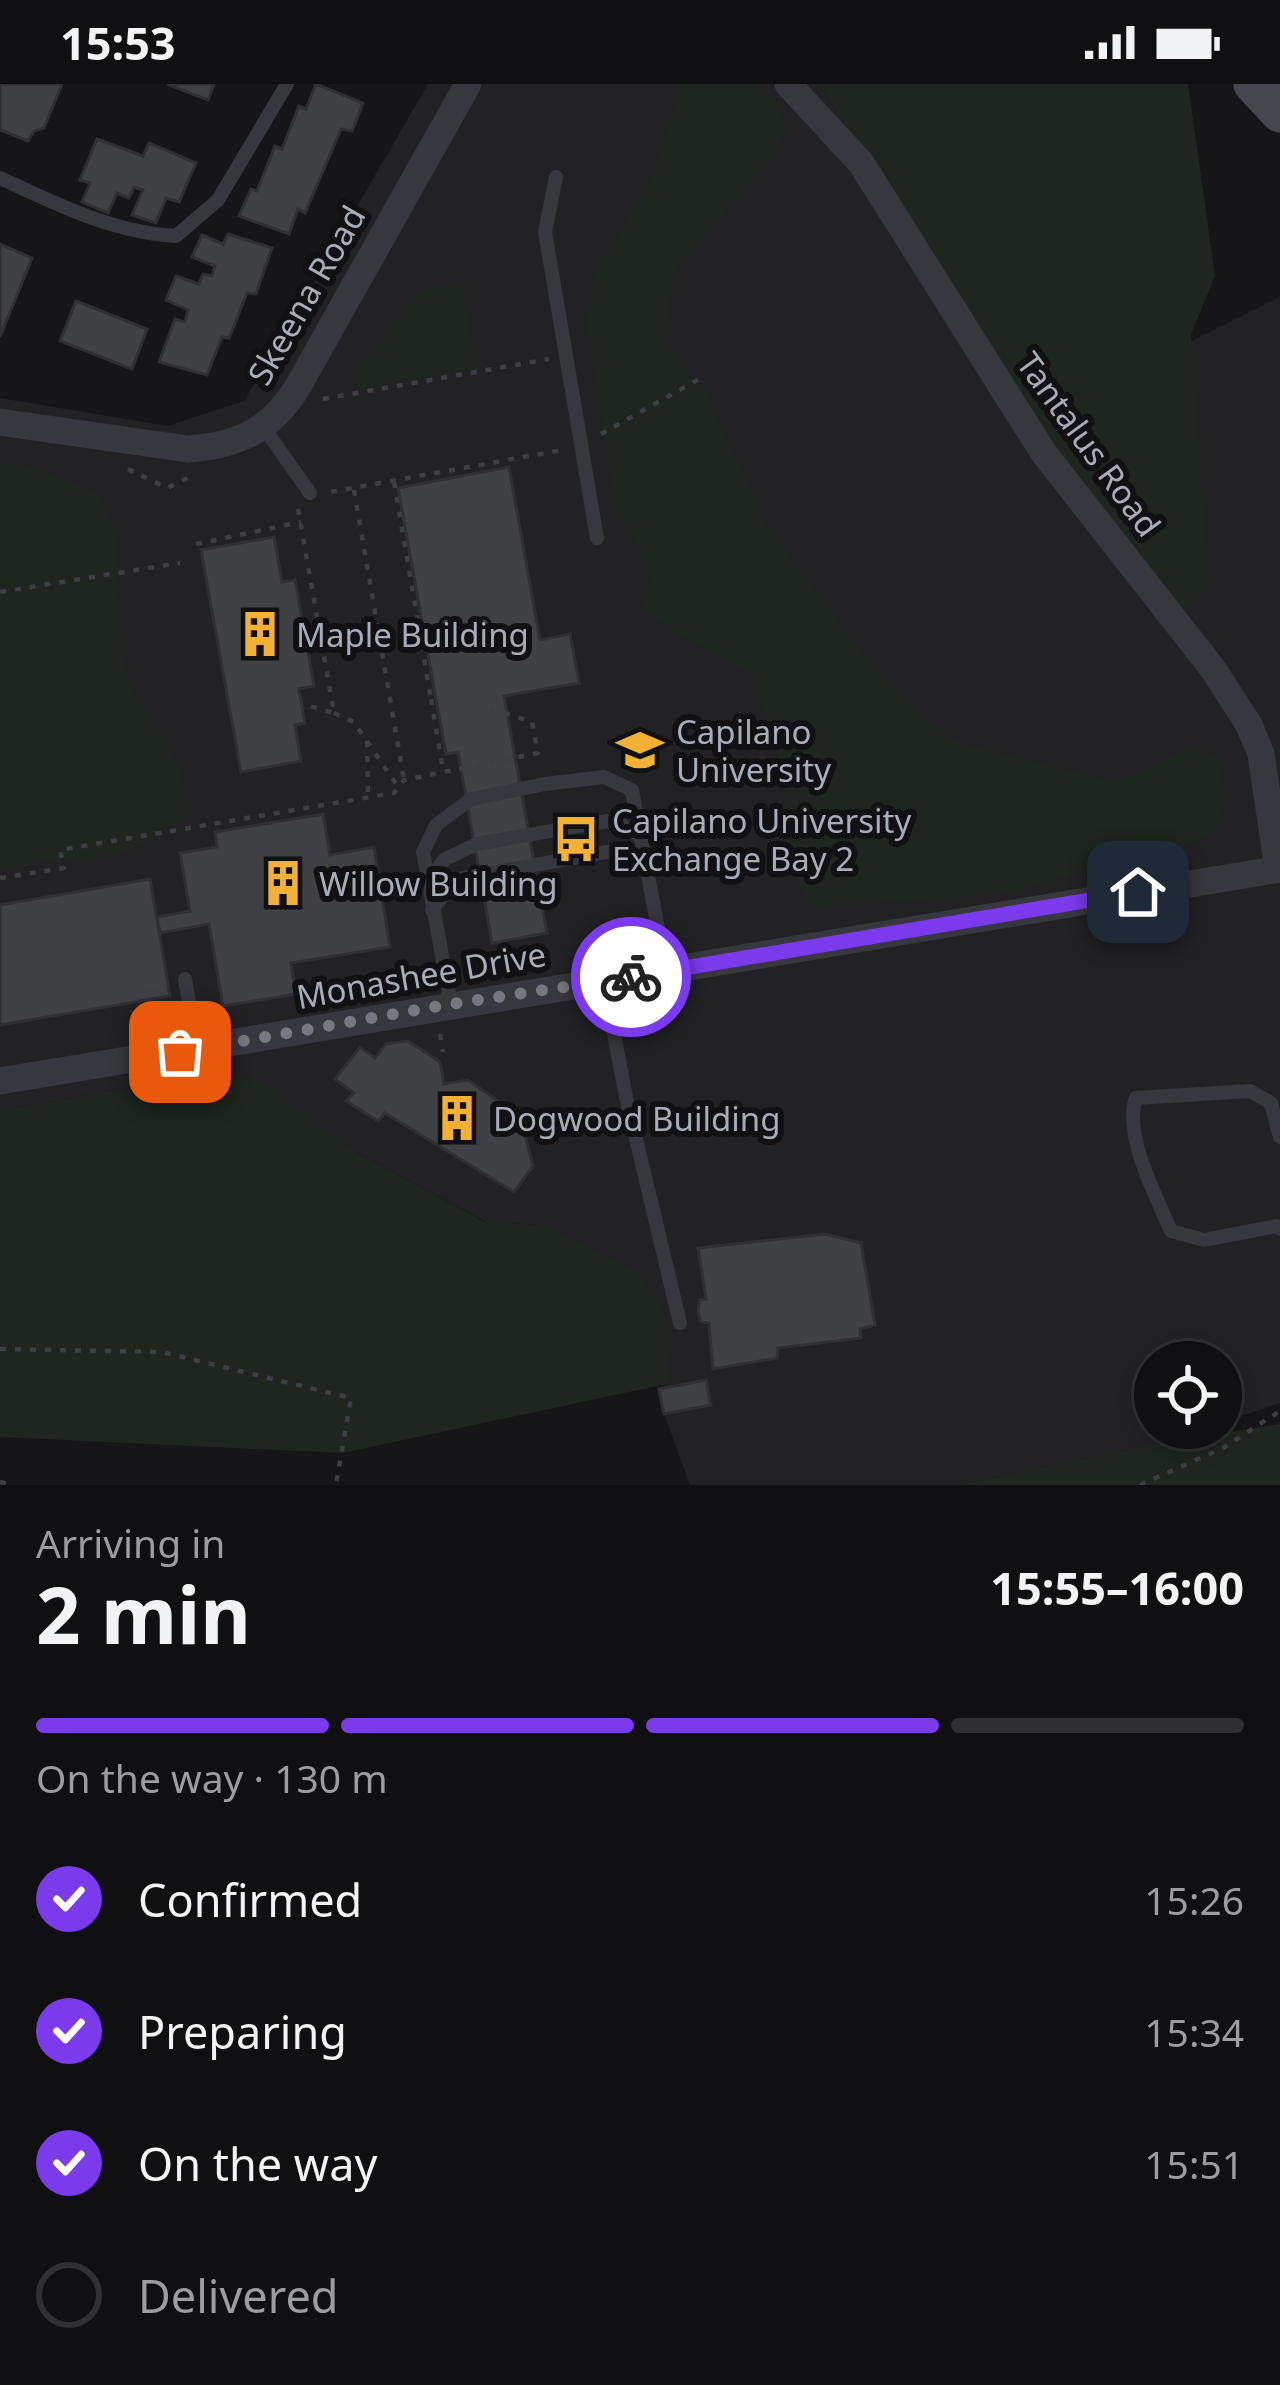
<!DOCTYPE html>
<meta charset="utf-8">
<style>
:root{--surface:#101012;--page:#19191b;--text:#f1f3f6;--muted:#9c9d9f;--line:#303032;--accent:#7c3aed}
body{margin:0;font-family:"Noto Sans",sans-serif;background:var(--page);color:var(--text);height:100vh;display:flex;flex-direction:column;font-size:45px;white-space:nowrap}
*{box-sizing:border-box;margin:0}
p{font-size:39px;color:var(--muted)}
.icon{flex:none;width:66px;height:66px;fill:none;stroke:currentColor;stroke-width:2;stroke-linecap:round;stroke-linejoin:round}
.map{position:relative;height:1401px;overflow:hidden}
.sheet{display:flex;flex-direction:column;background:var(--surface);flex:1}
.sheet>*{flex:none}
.tools{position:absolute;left:1134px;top:1257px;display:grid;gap:24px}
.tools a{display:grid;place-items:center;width:108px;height:108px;border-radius:50%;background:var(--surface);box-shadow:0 6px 18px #0003,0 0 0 3px var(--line);font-size:60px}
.pin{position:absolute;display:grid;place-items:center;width:102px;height:102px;color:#fff;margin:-51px;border-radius:24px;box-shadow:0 6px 18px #0006}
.courier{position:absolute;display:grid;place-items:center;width:120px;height:120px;margin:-60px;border:9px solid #7c3aed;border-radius:50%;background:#fff;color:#222;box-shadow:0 3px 15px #0007}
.head em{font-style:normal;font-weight:700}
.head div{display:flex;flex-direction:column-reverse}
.head{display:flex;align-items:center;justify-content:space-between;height:204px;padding:0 36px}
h1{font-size:78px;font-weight:700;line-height:90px}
.bar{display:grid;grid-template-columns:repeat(4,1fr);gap:18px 12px;align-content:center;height:144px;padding:0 36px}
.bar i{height:15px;border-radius:9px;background:var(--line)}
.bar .selected{background:var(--accent)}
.bar p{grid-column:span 4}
ol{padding:0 36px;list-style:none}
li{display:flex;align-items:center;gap:36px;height:132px}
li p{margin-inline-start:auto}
li .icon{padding:12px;border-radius:50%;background:var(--accent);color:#fff;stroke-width:4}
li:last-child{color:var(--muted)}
li i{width:66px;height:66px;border:6px solid var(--line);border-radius:50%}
.status{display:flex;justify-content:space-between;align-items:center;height:84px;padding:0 60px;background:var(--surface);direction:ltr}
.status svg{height:33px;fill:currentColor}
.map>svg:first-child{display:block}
.built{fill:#222225}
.green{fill:#1e261f}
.building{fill:#404145;stroke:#303034;stroke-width:3}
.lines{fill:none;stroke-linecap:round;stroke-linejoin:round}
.path{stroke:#3d3f44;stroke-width:4.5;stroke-dasharray:6 9;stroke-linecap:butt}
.lane{stroke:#37383d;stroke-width:14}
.street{stroke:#37383d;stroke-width:27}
.secondary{stroke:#45474d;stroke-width:39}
.done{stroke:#757880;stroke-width:12;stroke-dasharray:0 21.6}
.route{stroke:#7c3aed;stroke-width:15}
.labels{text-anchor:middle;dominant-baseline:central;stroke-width:12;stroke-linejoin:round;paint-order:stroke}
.street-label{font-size:33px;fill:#a8adb8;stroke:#111113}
.poi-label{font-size:33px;fill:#a8adb8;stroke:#111113;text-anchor:start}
</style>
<div class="status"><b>15:53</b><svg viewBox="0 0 49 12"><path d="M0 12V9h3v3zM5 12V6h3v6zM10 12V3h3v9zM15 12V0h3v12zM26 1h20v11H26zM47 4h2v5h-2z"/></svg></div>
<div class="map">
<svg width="1280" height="1401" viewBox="0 0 1280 1401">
<rect width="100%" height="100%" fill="#161618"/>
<!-- built -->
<polygon class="built" points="428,0 819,0 1032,337 1280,213 1280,1319 1221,1339 1221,1278 1155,1278 1155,1344 1205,1344 1165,1358 957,1401 690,1401 664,1330 659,1305 671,1298 541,1141 486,1138 347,1063 303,1033 203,990 0,1027 0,314 167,342 244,317"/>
<!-- green -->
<g class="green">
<polygon points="682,0 755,0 780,24 787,46 769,77 675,185 663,258 705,306 767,443 875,586 924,636 962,659 1118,700 1189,664 1217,672 1225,715 1216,748 1195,758 1002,810 813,823 792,789 783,690 755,594 641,526 654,490 615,422 588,245 590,201 651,96"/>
<polygon points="819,0 1188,0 1215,192 1191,250 1209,500 1181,529 1032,337"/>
<polygon points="462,199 476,285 359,305 356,289 421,206"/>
<polygon points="0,379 20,379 97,408 115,447 121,562 131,604 179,682 187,731 146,759 115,771 0,782"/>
<polygon points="203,990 257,995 347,1063 485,1138 541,1141 637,1188 663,1227 671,1299 343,1369 0,1353 0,1027"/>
<polygon points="1280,1340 1280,1401 957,1401 1165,1358"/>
</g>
<!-- building -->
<g class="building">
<polygon points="0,0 62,0 44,44 34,47 28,57 0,46"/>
<polygon points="167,0 214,0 208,16"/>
<polygon points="316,0 363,19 352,47 341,45 305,129 298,125 289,150 239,132 251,105 257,107 275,62 282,65 299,22 306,25"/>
<polygon points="97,55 143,72 149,59 196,79 179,118 166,114 156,139 132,131 143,106 134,103 129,114 117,109 108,129 82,118 90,99 80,96"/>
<polygon points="228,150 272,164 256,210 247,209 229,254 222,253 207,291 159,278 175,235 185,238 188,226 166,216 176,192 199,200 203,190 212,192 215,182 192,173 202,151 223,160"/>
<polygon points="0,160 32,174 0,253"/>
<polygon points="76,217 147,245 132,285 60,257"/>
<polygon points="509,383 540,556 570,550 579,599 504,612 547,849 492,859 458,668 446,670 398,404"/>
<polygon points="274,453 282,498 295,496 314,602 299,605 305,639 295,641 301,677 241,688 201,466"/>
<polygon points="323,730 330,771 374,763 390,863 291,879 296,910 223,922 209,840 160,849 157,833 190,827 180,769 217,763 215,748"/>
<polygon points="150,795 170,912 0,941 0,821"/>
<polygon points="408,957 440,978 444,1000 468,996 520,1032 533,1082 514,1108 385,1029 378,1037 346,1017 354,1009 335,995 360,963 375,974 386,960"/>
<polygon points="825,1150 861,1159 875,1241 860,1245 861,1254 778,1264 777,1274 713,1285 709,1239 701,1238 698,1229 700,1216 706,1215 698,1164"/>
<polygon points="706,1296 711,1321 664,1330 659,1305"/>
</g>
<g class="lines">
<!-- path -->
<g class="path">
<polyline points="323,315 549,275"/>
<polyline points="601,350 701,294"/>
<polyline points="128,385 167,404 194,391"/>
<polyline points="394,398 431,615 436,614"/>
<polyline points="354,406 404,696"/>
<polyline points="331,408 562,366"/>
<polyline points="298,425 334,629 302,620"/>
<polyline points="196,460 301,438"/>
<polyline points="0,508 180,479"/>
<polyline points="431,615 443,686"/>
<polyline points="334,629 354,638 398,703"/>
<polyline points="367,657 368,711"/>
<polyline points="0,794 64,784 60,766 394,709 404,696 538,669 532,638 489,624"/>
<polyline points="440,950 443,968"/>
<polyline points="0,1265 162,1268 351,1314 336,1401"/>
<polyline points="0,1398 11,1401"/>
<polyline points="1140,1401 1223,1364 1280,1327"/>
</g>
<!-- lane -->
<g class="lane">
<polyline points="556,93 545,148 597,454"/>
<path d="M 0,94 C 57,120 113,149 176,152 L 218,116 L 287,0"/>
<polyline points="264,344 310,409"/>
<polyline points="427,798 445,775 477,760 607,737 622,741 640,753"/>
<polyline points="432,826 451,801 463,794 606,768 625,770 644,786"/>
<polyline points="185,895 197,965"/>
<polyline points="604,897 626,1013 680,1239"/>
<polyline points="451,920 423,768 436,741 471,715 545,700 604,693 632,706 666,887"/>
<path d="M 1280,1053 L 1271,1019 L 1250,1007 L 1136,1014 C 1123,1050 1156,1112 1171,1147 L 1204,1156 L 1276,1142 L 1280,1145"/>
</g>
<!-- street -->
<g class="street">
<polyline points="788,0 861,79 1043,368 1213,585 1249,641 1261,670 1278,785"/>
<path d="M 0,338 L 188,365 C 237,362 271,346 297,304 L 468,0"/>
<polyline points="0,997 1280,785"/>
</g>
<!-- secondary -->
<polyline class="secondary" points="1253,0 1280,29"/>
</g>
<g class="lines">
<!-- done -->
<polyline class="done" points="180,968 451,920 631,893"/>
<!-- route -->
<polyline class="route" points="631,893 1138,808"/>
</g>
<!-- icons -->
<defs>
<symbol id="building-bare" viewBox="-9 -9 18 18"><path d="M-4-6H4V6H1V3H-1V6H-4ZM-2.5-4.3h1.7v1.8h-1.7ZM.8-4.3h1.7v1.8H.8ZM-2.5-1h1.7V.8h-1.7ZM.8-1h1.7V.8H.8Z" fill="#f2b134" stroke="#111113" stroke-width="2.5" paint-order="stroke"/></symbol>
<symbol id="university-bare" viewBox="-9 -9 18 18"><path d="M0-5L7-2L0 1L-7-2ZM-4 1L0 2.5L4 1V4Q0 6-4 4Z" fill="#f2b134" stroke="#111113" stroke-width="2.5" paint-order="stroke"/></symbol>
<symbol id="bus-bare" viewBox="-9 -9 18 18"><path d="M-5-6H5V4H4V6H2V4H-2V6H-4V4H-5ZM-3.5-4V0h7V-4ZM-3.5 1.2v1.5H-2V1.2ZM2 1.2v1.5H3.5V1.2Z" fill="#f2b134" stroke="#111113" stroke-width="2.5" paint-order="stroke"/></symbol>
</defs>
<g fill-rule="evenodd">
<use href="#building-bare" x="227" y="517" width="66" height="66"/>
<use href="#university-bare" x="607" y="633" width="66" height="66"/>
<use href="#bus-bare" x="543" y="722" width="66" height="66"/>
<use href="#building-bare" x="250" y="766" width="66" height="66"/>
<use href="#building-bare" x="424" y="1001" width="66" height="66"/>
</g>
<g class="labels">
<!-- street labels -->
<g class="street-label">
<text transform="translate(306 211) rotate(-60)">Skeena Road</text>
<text transform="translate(1089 360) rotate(54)">Tantalus Road</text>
<text transform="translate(421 891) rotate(-10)">Monashee Drive</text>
</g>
<!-- poi labels -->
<g class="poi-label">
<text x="296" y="550">Maple Building</text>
<text x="676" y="647">Capilano<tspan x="676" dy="38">University</tspan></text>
<text x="612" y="736">Capilano University<tspan x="612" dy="38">Exchange Bay 2</tspan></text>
<text x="319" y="799">Willow Building</text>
<text x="493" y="1034">Dogwood Building</text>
</g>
</g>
</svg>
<div class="tools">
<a><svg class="icon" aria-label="locate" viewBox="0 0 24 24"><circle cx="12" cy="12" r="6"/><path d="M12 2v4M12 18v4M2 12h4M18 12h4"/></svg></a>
</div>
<div class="pin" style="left:180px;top:968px;background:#ea580c"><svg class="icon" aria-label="bag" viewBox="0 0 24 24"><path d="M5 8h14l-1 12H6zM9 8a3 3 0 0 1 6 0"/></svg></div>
<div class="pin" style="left:1138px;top:808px;background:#1f2937"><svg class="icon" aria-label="home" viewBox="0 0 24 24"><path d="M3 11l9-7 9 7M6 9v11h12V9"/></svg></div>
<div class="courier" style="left:631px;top:893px"><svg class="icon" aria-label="bike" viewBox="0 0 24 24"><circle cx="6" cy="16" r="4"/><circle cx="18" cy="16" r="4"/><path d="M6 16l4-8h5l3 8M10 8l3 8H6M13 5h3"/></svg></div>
</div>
<section class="sheet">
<div class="head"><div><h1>2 min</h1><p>Arriving in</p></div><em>15:55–16:00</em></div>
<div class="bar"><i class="selected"></i><i class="selected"></i><i class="selected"></i><i></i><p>On the way · 130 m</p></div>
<ol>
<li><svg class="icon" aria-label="check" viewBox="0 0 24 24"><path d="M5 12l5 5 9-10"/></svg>Confirmed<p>15:26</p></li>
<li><svg class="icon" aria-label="check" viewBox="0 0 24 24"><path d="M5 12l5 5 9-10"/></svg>Preparing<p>15:34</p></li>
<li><svg class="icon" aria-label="check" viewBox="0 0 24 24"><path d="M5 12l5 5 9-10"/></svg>On the way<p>15:51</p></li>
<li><i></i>Delivered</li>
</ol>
</section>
